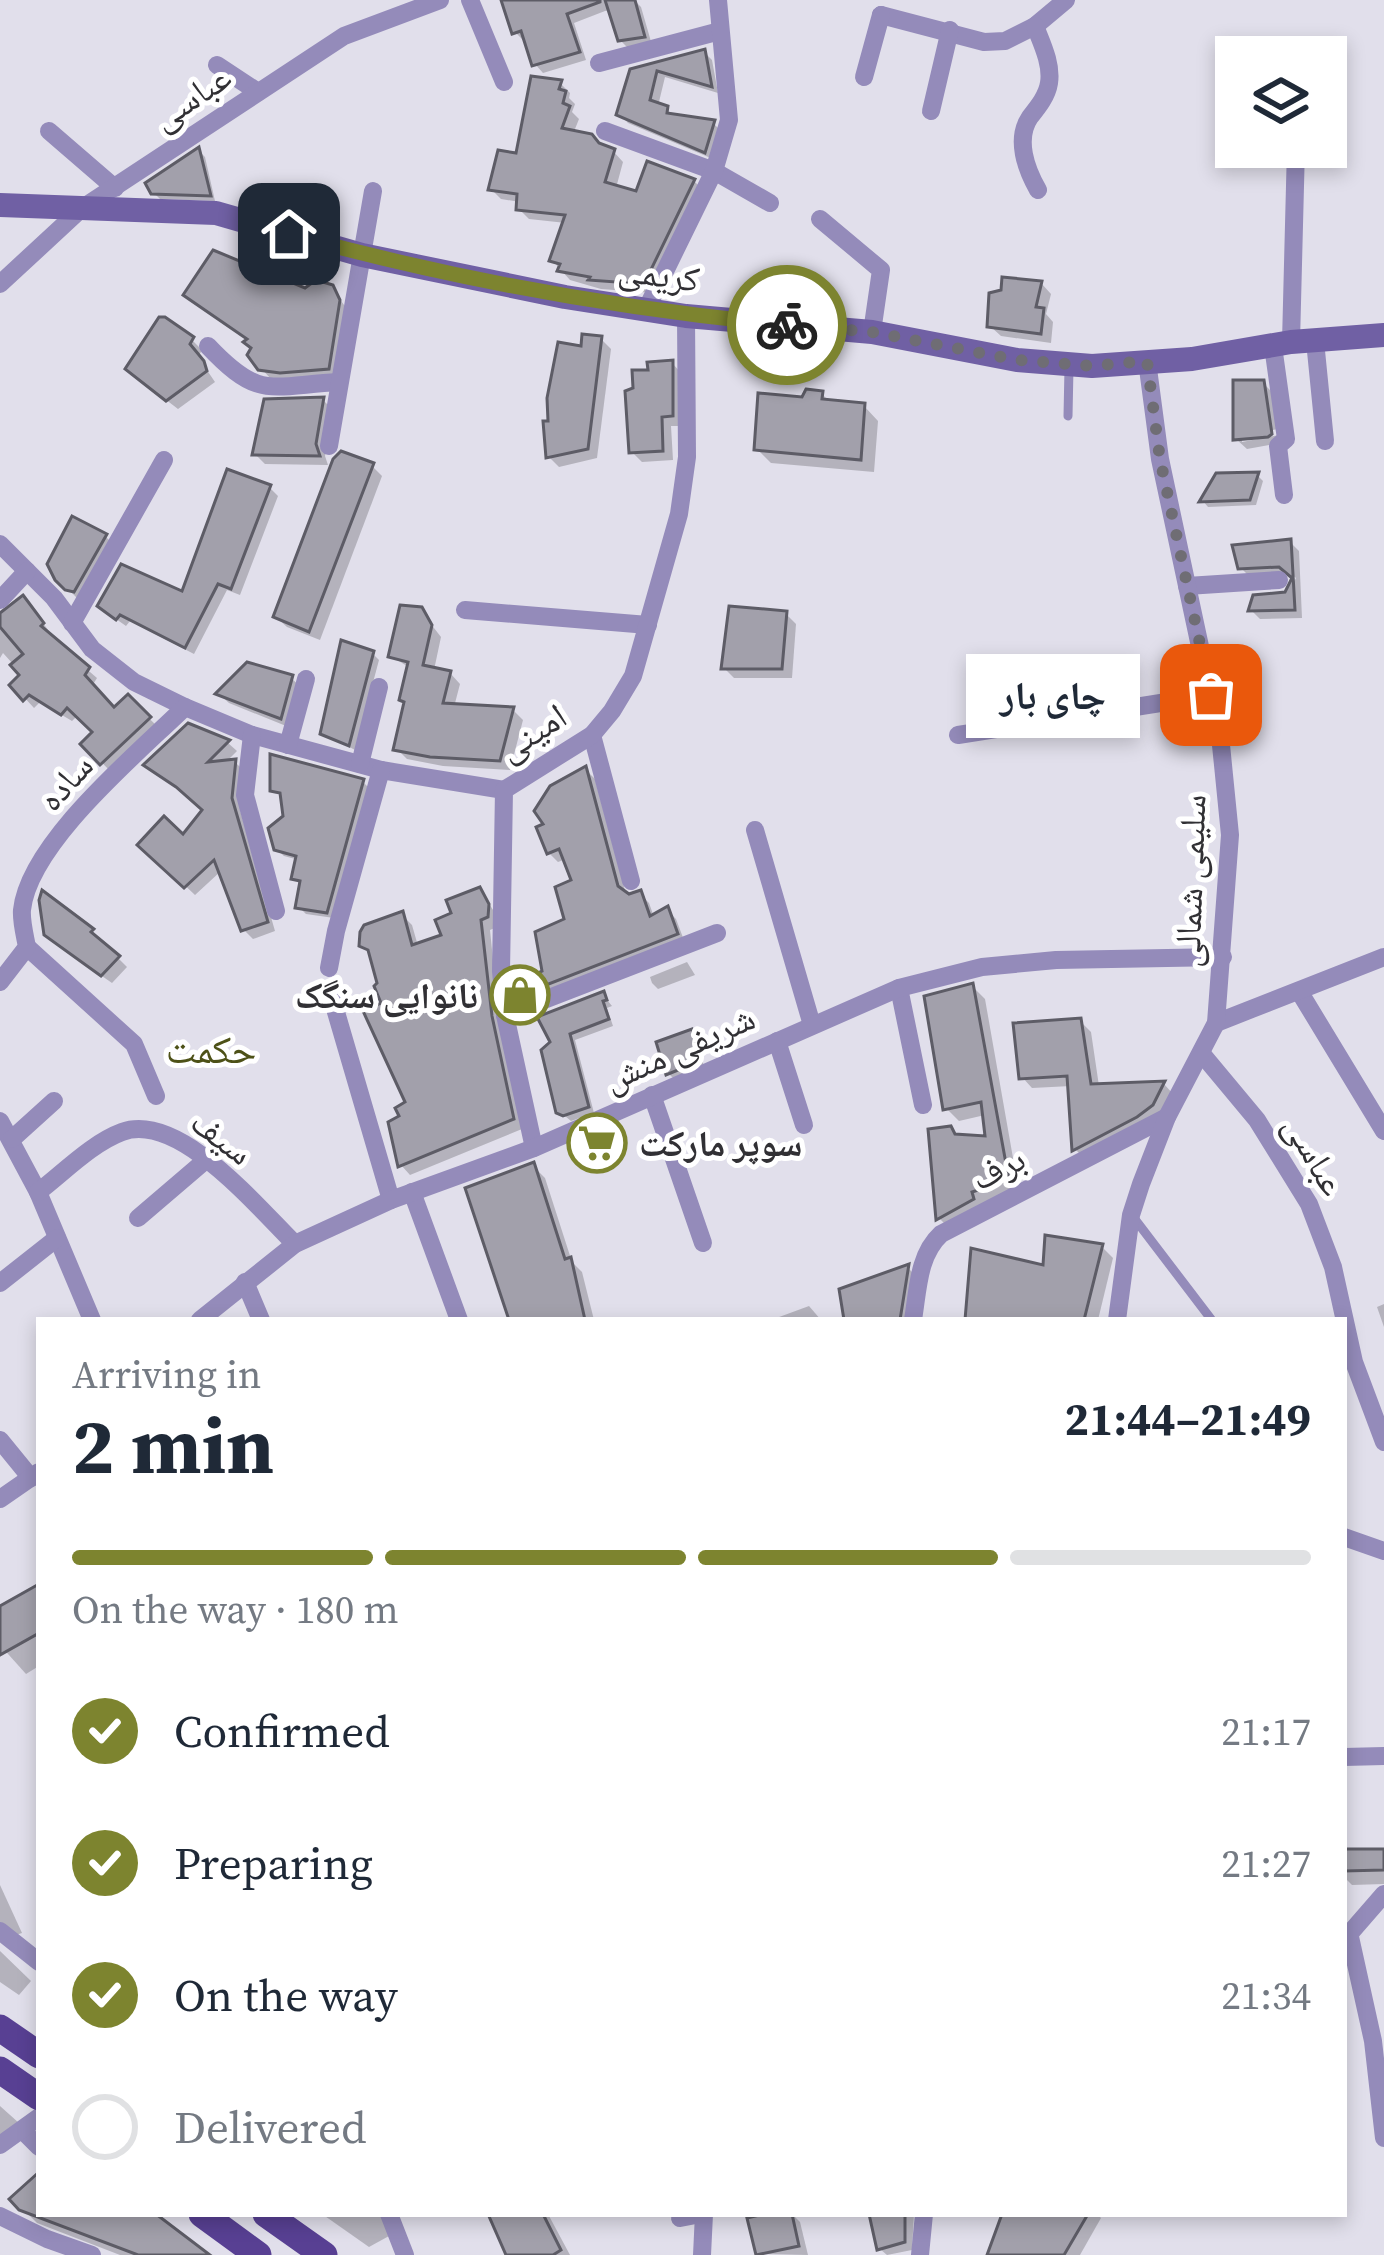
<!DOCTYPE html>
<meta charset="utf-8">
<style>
:root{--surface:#fff;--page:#f6f6f7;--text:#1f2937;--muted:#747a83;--line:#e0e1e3;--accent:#7d842f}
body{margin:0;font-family:"Source Serif 4","Noto Naskh Arabic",serif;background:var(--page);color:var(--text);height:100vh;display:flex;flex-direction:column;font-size:45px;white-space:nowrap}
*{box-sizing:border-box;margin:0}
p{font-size:39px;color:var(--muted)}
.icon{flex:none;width:66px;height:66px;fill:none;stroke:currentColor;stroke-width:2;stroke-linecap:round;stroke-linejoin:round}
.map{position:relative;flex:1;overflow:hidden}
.panel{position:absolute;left:36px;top:1317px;width:1311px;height:900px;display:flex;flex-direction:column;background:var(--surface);border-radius:0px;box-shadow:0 6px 18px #0003}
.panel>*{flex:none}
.tools{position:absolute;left:1215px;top:36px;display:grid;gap:24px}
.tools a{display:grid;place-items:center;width:132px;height:132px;border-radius:0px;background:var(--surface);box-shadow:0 6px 18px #0003;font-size:60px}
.pin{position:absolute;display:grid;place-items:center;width:102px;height:102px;color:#fff;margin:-51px;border-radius:24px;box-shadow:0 6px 18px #0006}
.courier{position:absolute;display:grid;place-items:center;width:120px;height:120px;margin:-60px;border:9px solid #7d842f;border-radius:50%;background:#fff;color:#222;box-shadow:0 3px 15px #0007}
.bubble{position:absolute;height:84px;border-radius:0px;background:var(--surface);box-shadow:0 6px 18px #0003;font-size:39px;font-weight:700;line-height:84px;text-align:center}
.headline em{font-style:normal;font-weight:700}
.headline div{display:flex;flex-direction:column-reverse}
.headline{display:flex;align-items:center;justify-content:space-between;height:204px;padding:0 36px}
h1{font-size:78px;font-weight:700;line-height:90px}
.bar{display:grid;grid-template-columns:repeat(4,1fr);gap:18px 12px;align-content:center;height:144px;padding:0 36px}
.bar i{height:15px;border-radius:9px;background:var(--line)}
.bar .on{background:var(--accent)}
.bar p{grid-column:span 4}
ol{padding:0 36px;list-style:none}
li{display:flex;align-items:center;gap:36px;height:132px}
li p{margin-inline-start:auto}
li .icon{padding:12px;border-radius:50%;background:var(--accent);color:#fff;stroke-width:4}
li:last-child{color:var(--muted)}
li i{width:66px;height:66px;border:6px solid var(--line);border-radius:50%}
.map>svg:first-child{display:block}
.shadow{fill:#0003}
.building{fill:#a2a0ab;stroke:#5d5c66;stroke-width:3}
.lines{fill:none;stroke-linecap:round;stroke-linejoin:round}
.lane{stroke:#948bba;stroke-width:9}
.street{stroke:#948bba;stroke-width:18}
.secondary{stroke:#7060a4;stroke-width:24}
.primary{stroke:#584093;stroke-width:27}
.done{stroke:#6f6d74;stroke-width:12;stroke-dasharray:0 21.6}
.route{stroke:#7d842f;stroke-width:15}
.labels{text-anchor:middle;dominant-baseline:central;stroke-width:10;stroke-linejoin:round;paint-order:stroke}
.street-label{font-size:36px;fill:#313034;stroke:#fff}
.poi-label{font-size:36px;font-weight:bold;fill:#313034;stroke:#fff;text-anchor:end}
.neighbourhood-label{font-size:39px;fill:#4d5117;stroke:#fff}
</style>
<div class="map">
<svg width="1384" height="2255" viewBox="0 0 1384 2255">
<rect width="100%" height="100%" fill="#e1dfeb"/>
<!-- shadow -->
<g class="shadow">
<polygon points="504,0 634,0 641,7 652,45 629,49 620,40 611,10 605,11 574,23 586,60 543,73 535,64 527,40 524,41 515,32"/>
<polygon points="704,52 712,60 718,93 665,77 658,106 675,117 713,123 721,131 713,159 628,123 620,114 632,71"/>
<polygon points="560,83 570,93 569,98 575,104 572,112 579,119 573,134 613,151 623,162 616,188 637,194 694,181 704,191 654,293 601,289 570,280 552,260 566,223 529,219 519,209 520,202 501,199 491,189 518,156"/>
<polygon points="199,151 205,157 215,201 160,199 153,192"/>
<polygon points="1041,283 1051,294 1046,314 1053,322 1051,343 1001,336 990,326"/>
<polygon points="332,288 349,312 338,378 270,378 260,367 250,340 187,295"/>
<polygon points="601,339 611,349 597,458 559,467 549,457 551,424 584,350"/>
<polygon points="192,340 202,350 198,357 215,382 178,409 139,379"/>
<polygon points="672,363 682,374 682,426 671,426 673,460 642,462 631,451 651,372"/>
<polygon points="1263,383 1273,393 1278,429 1242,436 1242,442 1279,435 1280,443 1247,449 1236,439"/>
<polygon points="822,394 831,403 864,406 878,421 874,472 771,463 757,449 804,400"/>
<polygon points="323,400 333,410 325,456 328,465 265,464 255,454"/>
<polygon points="372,466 382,476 320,640 287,627 276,617"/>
<polygon points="1257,475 1263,481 1256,505 1208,507 1203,501"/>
<polygon points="269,487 278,496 240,595 227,590 194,654 130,621 126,626 109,614 184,595"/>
<polygon points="105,536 115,546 79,600 67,588"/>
<polygon points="1290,542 1299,551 1302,618 1260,619 1251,610 1287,595 1296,578 1291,574 1250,577 1241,568"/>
<polygon points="32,608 51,634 48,636 97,678 92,686 115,711 128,698 158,727 111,772 84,744 96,732 78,715 72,721 40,702 34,708 13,685 23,675 3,653 0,658 0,615"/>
<polygon points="420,610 441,637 434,670 450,673 460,684 454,707 513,710 523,720 510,770 443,766 407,759 397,749 410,668 391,656"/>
<polygon points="786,614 796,624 792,678 734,678 724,668"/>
<polygon points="372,653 379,660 355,750 323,733"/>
<polygon points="291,678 302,688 291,728 229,703 219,694"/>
<polygon points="189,726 228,743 237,751 225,763 235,762 244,771 240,810 275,931 253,939 244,930 221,871 195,895 142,845 184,838 205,810 147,765"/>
<polygon points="586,770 595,779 627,898 640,894 649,903 654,917 667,910 676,919 685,943 540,999 531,990 546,973 568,921 575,881 566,859 558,862 549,853"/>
<polygon points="363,782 370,789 334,918 306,914 299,907 302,886 294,878 299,860 284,856 276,849 286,818 284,798 273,790"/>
<polygon points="480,890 497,916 497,927 490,930 500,1029 522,1129 410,1175 401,1165 402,1118 409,1104 372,955 363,945 402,915 412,925 418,946 445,936 455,915"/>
<polygon points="43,895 92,932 127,967 112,983 56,944"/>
<polygon points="687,962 695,975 658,989 652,983 650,977"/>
<polygon points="972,986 985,999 1019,1192 951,1230 939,1218 931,1132 950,1129 958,1137 989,1139 985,1115 959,1121 946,1108"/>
<polygon points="603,995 612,1006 607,1008 613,1026 575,1040 594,1113 571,1121 559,1111 553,1042"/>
<polygon points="1080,1021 1091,1032 1099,1086 1164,1084 1173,1094 1163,1115 1085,1159 1075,1149 1071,1086 1032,1088 1022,1077"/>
<polygon points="691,1033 697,1039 704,1067 675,1080 669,1074"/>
<polygon points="533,1166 545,1178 572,1262 582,1272 594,1320 516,1320"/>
<polygon points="1102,1247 1113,1258 1098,1320 966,1320 1045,1269"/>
<polygon points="908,1268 918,1278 911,1320 847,1320"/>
<polygon points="1384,1304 1384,1327 1377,1307"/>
<polygon points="809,1306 821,1320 771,1320"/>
<polygon points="39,1587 39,1666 26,1674 0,1645 0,1609"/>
<polygon points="1384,1852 1384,1884 1352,1885 1344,1877 1344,1857"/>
<polygon points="0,1885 22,1933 0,1940"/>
<polygon points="0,1951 31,1981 19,1995 0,1982"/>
<polygon points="0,2106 19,2123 0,2140"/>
<polygon points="39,2174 39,2214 151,2214 205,2255 120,2255 37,2223 13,2199"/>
<polygon points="322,2214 383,2214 389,2236 369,2247"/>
<polygon points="490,2214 548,2214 570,2255 511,2255"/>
<polygon points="778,2214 792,2214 800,2222 808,2255 759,2254"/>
<polygon points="873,2214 914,2214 912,2250 887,2255 880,2249"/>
<polygon points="1032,2214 1097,2214 1101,2218 1080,2255 991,2255"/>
</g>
<!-- building -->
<g class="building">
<polygon points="501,0 600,0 600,2 567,14 580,52 532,66 521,31 512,34"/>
<polygon points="605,0 635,0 645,37 618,41"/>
<polygon points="705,49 712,87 657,71 650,100 668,106 667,113 715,120 705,153 616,115 630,69"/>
<polygon points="531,76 562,80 559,89 566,91 563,103 570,106 562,128 592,134 599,143 615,149 605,182 636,191 647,161 695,179 644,284 588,280 590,277 557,271 560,264 549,261 565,215 516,210 517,194 488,190 498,150 516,153"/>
<polygon points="199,147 211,196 151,194 145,183"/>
<polygon points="213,250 305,288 316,280 333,285 340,300 329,369 280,373 258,370 247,355 251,348 243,342 247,339 183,295"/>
<polygon points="1002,277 1042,281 1036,307 1044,308 1041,334 987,327 989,293 1001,290"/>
<polygon points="159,317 165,317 194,337 190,344 204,361 207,371 166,401 125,369"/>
<polygon points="582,334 602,336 588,449 546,458 543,421 548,421 547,398 558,342 581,346"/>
<polygon points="673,360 673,416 662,417 663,451 629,453 625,391 633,388 632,370 648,370 647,362"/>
<polygon points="1233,380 1264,380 1272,434 1268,437 1233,440"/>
<polygon points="806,389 823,391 822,399 865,403 861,460 754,450 758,393 802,397"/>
<polygon points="324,397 316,444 320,456 252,455 264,399"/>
<polygon points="341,451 374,463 309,632 273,617 333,459"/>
<polygon points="227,469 271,485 231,589 218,584 185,648 120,615 116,620 97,606 121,564 182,591"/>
<polygon points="1259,472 1250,500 1199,502 1216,473"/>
<polygon points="72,516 107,534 74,592 65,590 55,580 47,564"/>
<polygon points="1291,539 1295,610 1248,611 1253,595 1285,592 1292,578 1279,567 1238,569 1232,545"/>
<polygon points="23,595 44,623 41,626 90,667 85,675 114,707 128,694 151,717 100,765 80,744 92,732 67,708 61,715 29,695 23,701 9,685 19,675 10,665 23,654 0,627 0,613"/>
<polygon points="400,605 422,607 432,625 423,665 451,671 443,703 514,707 500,761 430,757 393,750 404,702 399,700 408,662 388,657"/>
<polygon points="729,606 787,611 782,669 721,669"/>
<polygon points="341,640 374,651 349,746 320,734"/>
<polygon points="247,662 293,675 281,719 215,694"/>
<polygon points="188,723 230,740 208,762 236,759 232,798 268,922 241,931 214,860 184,888 137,845 164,816 183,834 202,810 176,787 143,765"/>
<polygon points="270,754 364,779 327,913 295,908 300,881 291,879 296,856 274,850 268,828 283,816 280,793 270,791"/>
<polygon points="586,766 618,886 629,894 641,890 650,916 668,906 678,934 528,992 524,979 542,971 535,932 564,919 555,887 571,880 559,849 547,854 536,827 543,824 534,811 550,786"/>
<polygon points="480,887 489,904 488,917 481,920 492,1016 514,1119 398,1167 388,1122 399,1116 395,1108 405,1102 363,1011 381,1003 374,986 377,983 368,950 359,946 360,932 364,925 403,911 412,945 441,935 435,920 451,913 446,900"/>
<polygon points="42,890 94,929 91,932 120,956 101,976 44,935 39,900"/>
<polygon points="973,983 1009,1180 972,1192 974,1199 936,1220 928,1129 951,1126 955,1134 985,1136 981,1102 943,1110 924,996"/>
<polygon points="604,991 607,1000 603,1001 609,1019 570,1034 589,1107 563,1116 556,1113 541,1050 550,1042 537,1017"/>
<polygon points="1081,1018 1091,1084 1165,1081 1153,1105 1137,1117 1072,1151 1067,1076 1019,1079 1013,1023"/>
<polygon points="692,1029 700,1061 666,1075 656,1042"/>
<polygon points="534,1162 565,1259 571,1257 585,1320 509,1320 465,1188"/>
<polygon points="1045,1235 1103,1244 1084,1320 965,1320 971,1248 1043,1265"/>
<polygon points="909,1264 900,1320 844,1320 839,1289"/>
<polygon points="39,1584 39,1633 0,1655 0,1606"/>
<polygon points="1344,1849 1384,1849 1384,1870 1344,1871"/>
<polygon points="39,2172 39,2214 156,2214 210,2255 138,2255 19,2210 9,2199"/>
<polygon points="488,2214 543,2214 561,2250 553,2255 506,2255"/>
<polygon points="764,2214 792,2214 799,2246 756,2255 747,2218"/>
<polygon points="869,2214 905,2214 905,2242 877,2250"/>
<polygon points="1002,2214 1088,2214 1064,2255 987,2255"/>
</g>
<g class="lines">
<!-- lane -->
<g class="lane">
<polyline points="1068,416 1069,368"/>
<polyline points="1134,1218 1211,1319"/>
</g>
<!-- street -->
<g class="street">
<polyline points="470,0 504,82"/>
<polyline points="881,15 984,42 1005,41 1035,26 1066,0"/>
<path d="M 1035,26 C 1042,44 1052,64 1049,83 C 1047,96 1038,107 1030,117 C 1015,139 1026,169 1038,190"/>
<polyline points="599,63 720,31"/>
<polyline points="217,65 258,92"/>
<polyline points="864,77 881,15"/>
<polyline points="931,111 950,30"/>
<polyline points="49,131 115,188"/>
<polyline points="605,131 714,171 770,203"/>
<polyline points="820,219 881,270 872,332"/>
<polyline points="0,284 81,209 344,36 440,0"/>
<polyline points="647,308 714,171 729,120 718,0"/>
<polyline points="1315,341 1325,441"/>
<polyline points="1291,342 1296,147"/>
<path d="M 208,346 C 259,400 269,386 338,382"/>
<polyline points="1273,346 1286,439 1278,446 1284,495"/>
<polyline points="329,446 373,191"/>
<polyline points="0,544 54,598 92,649 134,682 185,707 252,735 381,770 504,790"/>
<polyline points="1187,586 1279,580"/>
<polyline points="0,600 27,571"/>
<polyline points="465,610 648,625"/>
<polyline points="72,623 164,460"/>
<polyline points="252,735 245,795 276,911"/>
<polyline points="592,735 631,881"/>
<polyline points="958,735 1211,695"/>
<polyline points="288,745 306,679"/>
<polyline points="360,764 379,687"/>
<polyline points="755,830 812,1025"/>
<polyline points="27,947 134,1044 156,1096"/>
<polyline points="329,968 336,931 381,770"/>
<path d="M 0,982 L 27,947 C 25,936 21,921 22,910 C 29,843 138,753 185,707"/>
<polyline points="899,988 923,1105"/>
<polyline points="1299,991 1384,1131"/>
<polyline points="331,995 391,1200"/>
<polyline points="505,1015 717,933"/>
<polyline points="1216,1023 1384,957"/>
<polyline points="777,1041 804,1125"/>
<polyline points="1202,1054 1257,1120 1309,1204 1333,1267 1354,1362 1384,1442"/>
<polyline points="652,1095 703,1243"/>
<polyline points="0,1121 38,1192 92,1320"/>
<polyline points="12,1139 54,1101"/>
<polyline points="534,1148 505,1015 501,971 504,790 592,735 612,711 633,676 679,514 687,457 686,316"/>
<path d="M 38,1192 C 63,1173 92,1143 122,1132 C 179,1111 258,1208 295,1244"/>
<polyline points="412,1192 459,1320"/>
<polyline points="138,1218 207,1159"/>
<polyline points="245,1282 261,1320"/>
<polyline points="0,1283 57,1238"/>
<polyline points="200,1320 295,1244 391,1200 534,1148 899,988 982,967 1056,960 1223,957"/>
<path d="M 913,1320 C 918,1290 918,1255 941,1234 L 1167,1117"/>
<polyline points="1117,1320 1131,1215 1141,1184 1167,1117 1216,1023 1230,835 1221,745 1160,459 1147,361"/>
<polyline points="0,1440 31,1478"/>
<polyline points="0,1499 39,1472"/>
<polyline points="1344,1537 1384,1551"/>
<polyline points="1344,1757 1384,1756"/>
<polyline points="0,1931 39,1962"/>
<polyline points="1350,1937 1373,2041 1384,2138"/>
<polyline points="1344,1940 1384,1894"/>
<polyline points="22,2130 39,2147"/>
<polyline points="0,2145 39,2117"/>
<polyline points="389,2214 405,2255"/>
<polyline points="0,2216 47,2239 92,2255"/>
<polyline points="680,2218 701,2214"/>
<polyline points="702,2255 704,2214"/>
<polyline points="920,2255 924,2214"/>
</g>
<!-- secondary -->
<polyline class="secondary" points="0,205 216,213 362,255 565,297 686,316 872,332 1017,360 1092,366 1192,359 1291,342 1384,335"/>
<!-- primary -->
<g class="primary">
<polyline points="0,2028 39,2055"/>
<polyline points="0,2070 39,2097"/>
<polyline points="202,2214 258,2255"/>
<polyline points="266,2214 324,2255"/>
</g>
</g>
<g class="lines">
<!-- done -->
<polyline class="done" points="787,325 872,332 1017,360 1092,366 1147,361 1160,459 1211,695"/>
<!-- route -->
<path class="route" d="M 289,234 C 452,279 618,309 787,325"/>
</g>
<!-- icons -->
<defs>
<symbol id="shop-ring" viewBox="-11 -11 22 22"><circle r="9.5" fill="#fff" stroke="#7d842f" stroke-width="1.5"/><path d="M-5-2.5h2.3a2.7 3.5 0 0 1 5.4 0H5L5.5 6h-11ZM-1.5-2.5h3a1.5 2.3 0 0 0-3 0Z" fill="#7d842f"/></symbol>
<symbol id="supermarket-ring" viewBox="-11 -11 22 22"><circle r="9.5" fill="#fff" stroke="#7d842f" stroke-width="1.5"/><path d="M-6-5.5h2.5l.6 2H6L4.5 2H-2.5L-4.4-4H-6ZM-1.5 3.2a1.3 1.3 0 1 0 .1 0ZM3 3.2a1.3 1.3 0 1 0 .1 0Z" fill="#7d842f"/></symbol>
</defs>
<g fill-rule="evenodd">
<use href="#shop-ring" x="487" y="962" width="66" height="66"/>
<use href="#supermarket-ring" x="564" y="1110" width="66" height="66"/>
</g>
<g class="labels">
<!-- street labels -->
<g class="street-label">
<text transform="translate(191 97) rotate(-34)">عباسی</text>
<text transform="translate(659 274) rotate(8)">کریمی</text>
<text transform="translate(532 732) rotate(-33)">امینی</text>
<text transform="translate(65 782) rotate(-48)">ساده</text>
<text transform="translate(1190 881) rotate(-88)">سلیمی شمالی</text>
<text transform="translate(679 1048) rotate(-24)">شریفی منش</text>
<text transform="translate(222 1137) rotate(37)">سیف</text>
<text transform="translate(1315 1155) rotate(60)">عباسی</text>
<text transform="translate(998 1168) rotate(-27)">برف</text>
</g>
<!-- poi labels -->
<g class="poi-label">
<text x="478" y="995">نانوایی سنگک</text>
<text x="639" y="1143" text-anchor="start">سوپر مارکت</text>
</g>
<!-- neighbourhood labels -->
<g class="neighbourhood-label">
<text x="211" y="1049">حکمت</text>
</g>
</g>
</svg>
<div class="tools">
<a><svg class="icon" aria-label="layers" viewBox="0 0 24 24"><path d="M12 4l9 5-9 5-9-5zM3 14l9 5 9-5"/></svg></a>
</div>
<div class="pin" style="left:1211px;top:695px;background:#ea580c"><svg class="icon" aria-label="bag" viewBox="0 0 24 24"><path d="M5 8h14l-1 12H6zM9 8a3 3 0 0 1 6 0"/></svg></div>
<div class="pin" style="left:289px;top:234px;background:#1f2937"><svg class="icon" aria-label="home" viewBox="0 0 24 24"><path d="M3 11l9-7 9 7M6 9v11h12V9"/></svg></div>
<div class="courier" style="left:787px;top:325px"><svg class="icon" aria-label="bike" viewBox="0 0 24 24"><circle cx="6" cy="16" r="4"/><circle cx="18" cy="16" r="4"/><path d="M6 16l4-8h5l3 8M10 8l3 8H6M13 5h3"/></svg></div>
<div class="bubble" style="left:966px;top:654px;width:174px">چای بار</div>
<section class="panel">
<div class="headline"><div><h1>2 min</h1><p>Arriving in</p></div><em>21:44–21:49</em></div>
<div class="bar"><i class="on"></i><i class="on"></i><i class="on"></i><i></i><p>On the way · 180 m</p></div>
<ol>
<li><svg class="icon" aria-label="check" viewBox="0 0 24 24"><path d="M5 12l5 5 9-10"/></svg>Confirmed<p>21:17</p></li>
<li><svg class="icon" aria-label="check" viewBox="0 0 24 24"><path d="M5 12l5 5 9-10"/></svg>Preparing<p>21:27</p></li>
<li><svg class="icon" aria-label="check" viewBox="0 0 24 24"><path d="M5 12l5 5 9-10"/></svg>On the way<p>21:34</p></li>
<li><i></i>Delivered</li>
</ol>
</section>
</div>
